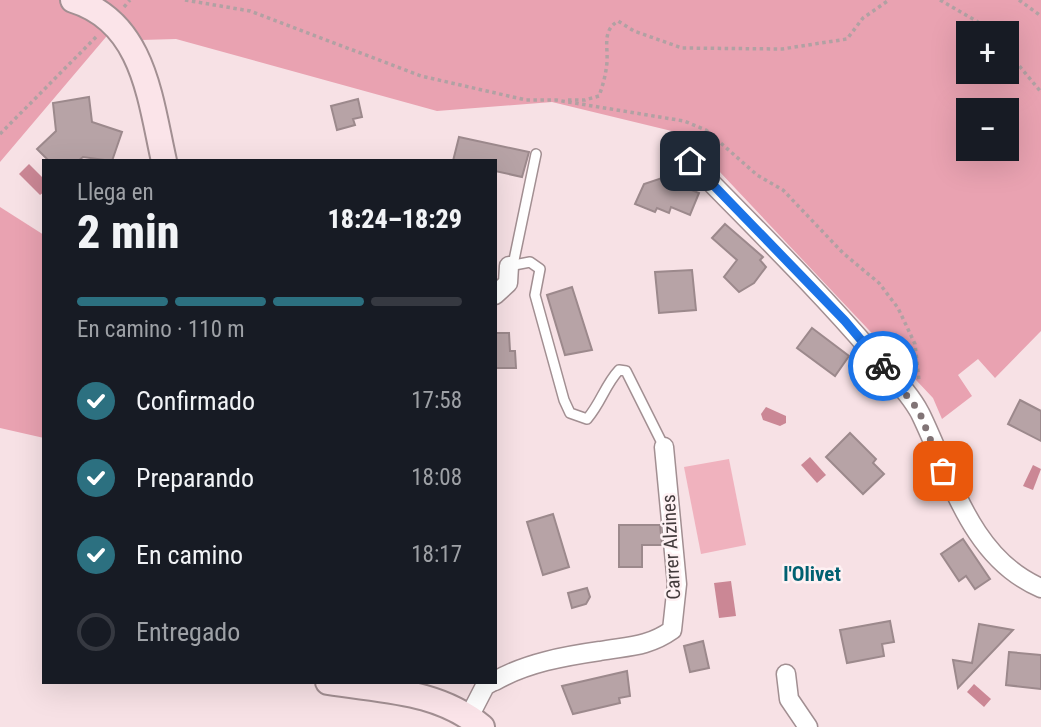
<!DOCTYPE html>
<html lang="es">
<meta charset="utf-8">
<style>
:root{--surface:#171b24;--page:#242831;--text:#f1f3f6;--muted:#9ea1a6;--line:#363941;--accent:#2c7080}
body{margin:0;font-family:"Roboto Condensed",sans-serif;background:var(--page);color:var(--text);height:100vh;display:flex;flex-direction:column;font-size:26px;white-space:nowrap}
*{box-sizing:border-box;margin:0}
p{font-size:23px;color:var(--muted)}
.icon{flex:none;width:38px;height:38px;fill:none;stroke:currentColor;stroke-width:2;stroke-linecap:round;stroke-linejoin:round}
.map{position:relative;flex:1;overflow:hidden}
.drawer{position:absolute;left:42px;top:159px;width:455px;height:525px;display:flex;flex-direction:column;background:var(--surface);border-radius:0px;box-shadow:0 7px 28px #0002}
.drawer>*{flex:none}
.buttons{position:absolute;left:956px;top:21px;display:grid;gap:14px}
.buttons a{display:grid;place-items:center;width:63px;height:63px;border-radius:0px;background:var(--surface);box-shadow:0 7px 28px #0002;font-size:35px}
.pin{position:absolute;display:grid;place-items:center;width:60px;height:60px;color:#fff;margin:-30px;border-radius:14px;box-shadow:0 4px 10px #0006}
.courier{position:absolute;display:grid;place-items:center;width:70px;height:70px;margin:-35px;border:5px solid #1a73e8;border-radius:50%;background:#fff;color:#222;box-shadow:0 2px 9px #0007}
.overview em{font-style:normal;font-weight:800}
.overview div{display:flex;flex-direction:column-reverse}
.overview{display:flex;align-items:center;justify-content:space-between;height:119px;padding:0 35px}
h1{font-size:46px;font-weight:800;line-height:52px}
.bar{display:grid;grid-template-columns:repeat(4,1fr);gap:10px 7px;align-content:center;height:84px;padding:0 35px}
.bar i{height:9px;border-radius:5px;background:var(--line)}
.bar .on{background:var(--accent)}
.bar p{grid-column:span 4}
ol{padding:0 35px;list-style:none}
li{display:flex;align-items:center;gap:21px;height:77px}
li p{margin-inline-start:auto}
li .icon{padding:7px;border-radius:50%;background:var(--accent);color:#fff;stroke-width:4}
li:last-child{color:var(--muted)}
li i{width:38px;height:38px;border:4px solid var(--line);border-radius:50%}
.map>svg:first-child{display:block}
.green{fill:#f0b2be}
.forest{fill:#e9a2b1;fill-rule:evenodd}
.water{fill:#cb8795}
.building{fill:#b7a3a6;stroke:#9c898c;stroke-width:2}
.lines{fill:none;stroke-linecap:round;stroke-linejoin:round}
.lane-casing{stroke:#a28f92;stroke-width:12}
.street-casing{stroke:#a28f92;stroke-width:21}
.secondary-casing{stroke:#a28f92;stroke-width:28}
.path{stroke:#b1a1a3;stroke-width:3.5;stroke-dasharray:3.5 3.5;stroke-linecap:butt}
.lane{stroke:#fff;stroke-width:9}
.street{stroke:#fff;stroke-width:18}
.secondary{stroke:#fbe4e9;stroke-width:24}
.done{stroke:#817476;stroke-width:7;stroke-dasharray:0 12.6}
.route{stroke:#1a73e8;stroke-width:9}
.labels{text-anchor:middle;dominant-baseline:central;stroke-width:5;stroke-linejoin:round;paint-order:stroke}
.street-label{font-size:19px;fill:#423a3b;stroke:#fef1f3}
.neighbourhood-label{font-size:21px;font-weight:bold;fill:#006071;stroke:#fef1f3}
</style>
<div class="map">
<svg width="1041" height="727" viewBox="0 0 1041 727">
<rect width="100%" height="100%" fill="#f7e1e5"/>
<!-- green -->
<polygon class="green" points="729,459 746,545 701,554 684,467"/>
<!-- forest -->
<g class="forest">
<path d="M 0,0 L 1041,0 L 1041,331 L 995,378 L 978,359 L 958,375 L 972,396 L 942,419 L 933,398 L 684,134 L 552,102 L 437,111 L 176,39 L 141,40 L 117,24 L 0,162 ZM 968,33 L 1006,33 L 1006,72 L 968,72 ZM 968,110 L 1006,110 L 1006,149 L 968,149 Z"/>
<polygon points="0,207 44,235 44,438 0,428"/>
</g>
<!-- water -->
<g class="water">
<polygon points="29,164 44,179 44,192 40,195 19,174"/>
<polygon points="766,407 786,416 786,423 780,426 763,420 761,414"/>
<polygon points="810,457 826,475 817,483 801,465"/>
<polygon points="1033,465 1041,469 1033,490 1023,486"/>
<polygon points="731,581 736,616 719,618 714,583"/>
<polygon points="974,684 991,699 984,707 967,692"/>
</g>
<!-- building -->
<g class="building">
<polygon points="89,97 92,122 122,132 112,161 83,157 78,161 49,161 37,149 56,131 53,103"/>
<polygon points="358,99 362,117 353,119 355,125 337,130 331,106"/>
<polygon points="459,137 529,152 522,177 495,171 495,161 453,161"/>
<polygon points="662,178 699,193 690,215 671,207 669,213 657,208 655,212 635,204 644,184"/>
<polygon points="725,224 763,257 760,260 766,267 754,283 739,292 724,277 737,260 712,238"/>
<polygon points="692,270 696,310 659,313 655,272"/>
<polygon points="572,287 592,350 565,355 547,295"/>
<polygon points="812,328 849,356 835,376 797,348"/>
<polygon points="496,333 509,333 510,351 515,351 516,368 495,368"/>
<polygon points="1020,400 1041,411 1041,441 1008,424"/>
<polygon points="850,433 876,459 873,463 884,474 863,494 826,457"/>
<polygon points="553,514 569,567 543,575 527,522"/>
<polygon points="619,525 660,525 662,545 642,545 642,567 619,567"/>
<polygon points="963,539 990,579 975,589 966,576 959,581 941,554"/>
<polygon points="587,588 590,597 586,604 572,608 568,593"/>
<polygon points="890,621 894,642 882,644 884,656 847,663 840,630"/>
<polygon points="979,624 1013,630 958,688 953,660 972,663"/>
<polygon points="703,641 709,668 690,672 684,646"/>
<polygon points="1009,652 1041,655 1041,689 1006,685"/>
<polygon points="627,671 630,696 619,698 620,703 573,714 562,686"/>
</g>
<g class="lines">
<defs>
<g id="lane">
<path d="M 509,266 L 530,262 L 540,269 L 535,295 L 564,400 L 570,413 L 587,419 C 601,403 605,385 619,370 L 626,371 L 664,447"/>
<polyline points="509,266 514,260 536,154"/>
</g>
<g id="street">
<path d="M 690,161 C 752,225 816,287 874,355 C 889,373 909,392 920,413 C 951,476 970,558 1041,588"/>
<polyline points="495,295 508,283 509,266"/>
<polyline points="786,674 789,699 808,727"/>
<path d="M 495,681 C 526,663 565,656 600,651 C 628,646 648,647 672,630 L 677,584 L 664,447"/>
<polyline points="469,717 485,686 492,682"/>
</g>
<g id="secondary">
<path d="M 73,0 C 144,22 150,99 164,161"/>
<path d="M 328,682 C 383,691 437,690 482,727"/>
</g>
</defs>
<!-- lane casing -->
<use href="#lane" class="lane-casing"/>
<!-- street casing -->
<use href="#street" class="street-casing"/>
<!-- secondary casing -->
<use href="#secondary" class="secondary-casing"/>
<!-- path -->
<g class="path">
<polyline points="185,0 250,11 421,76 526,100 556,100 684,121 706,130 757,175 783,190 843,253 879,283 898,308 915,344 919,381"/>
<polyline points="940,0 978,22 990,33"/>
<polyline points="1019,0 1041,16"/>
<polyline points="124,7 130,0"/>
<polyline points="1006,50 1041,92"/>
<path d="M 568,100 L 585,100 L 599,96 C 603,85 606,74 607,62 C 608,46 602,31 618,21 L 634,31 L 682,48 L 782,49 L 847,39 L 863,18 L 889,0"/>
<polyline points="0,134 97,36"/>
</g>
<!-- lane -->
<use href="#lane" class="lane"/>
<!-- street -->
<use href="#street" class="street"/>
<!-- secondary -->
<use href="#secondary" class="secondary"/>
</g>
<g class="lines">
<!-- done -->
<polyline class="done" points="883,366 919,411 943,471"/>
<!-- route -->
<polyline class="route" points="690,161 845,321 883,366"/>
</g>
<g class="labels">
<!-- street labels -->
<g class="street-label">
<text transform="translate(671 547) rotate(-93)">Carrer Alzines</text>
</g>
<!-- neighbourhood labels -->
<g class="neighbourhood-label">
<text x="812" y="574">l'Olivet</text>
</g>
</g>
</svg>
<div class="buttons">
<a>+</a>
<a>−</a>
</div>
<div class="pin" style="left:943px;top:471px;background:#ea580c"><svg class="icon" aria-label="bag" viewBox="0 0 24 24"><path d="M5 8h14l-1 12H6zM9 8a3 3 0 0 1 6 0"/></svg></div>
<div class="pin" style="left:690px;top:161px;background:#1f2937"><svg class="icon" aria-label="home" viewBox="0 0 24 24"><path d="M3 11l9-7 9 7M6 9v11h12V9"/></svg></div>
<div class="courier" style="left:883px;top:366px"><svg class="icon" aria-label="bike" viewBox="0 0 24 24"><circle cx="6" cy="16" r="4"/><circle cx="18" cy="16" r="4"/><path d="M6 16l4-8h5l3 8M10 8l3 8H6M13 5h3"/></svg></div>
<section class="drawer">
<div class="overview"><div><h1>2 min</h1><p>Llega en</p></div><em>18:24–18:29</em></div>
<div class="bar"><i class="on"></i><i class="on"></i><i class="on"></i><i></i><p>En camino · 110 m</p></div>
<ol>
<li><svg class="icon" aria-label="check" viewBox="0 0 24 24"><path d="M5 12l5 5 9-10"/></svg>Confirmado<p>17:58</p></li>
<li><svg class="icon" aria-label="check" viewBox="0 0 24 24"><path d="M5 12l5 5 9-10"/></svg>Preparando<p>18:08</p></li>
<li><svg class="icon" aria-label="check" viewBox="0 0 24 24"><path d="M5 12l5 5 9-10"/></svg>En camino<p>18:17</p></li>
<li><i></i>Entregado</li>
</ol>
</section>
</div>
